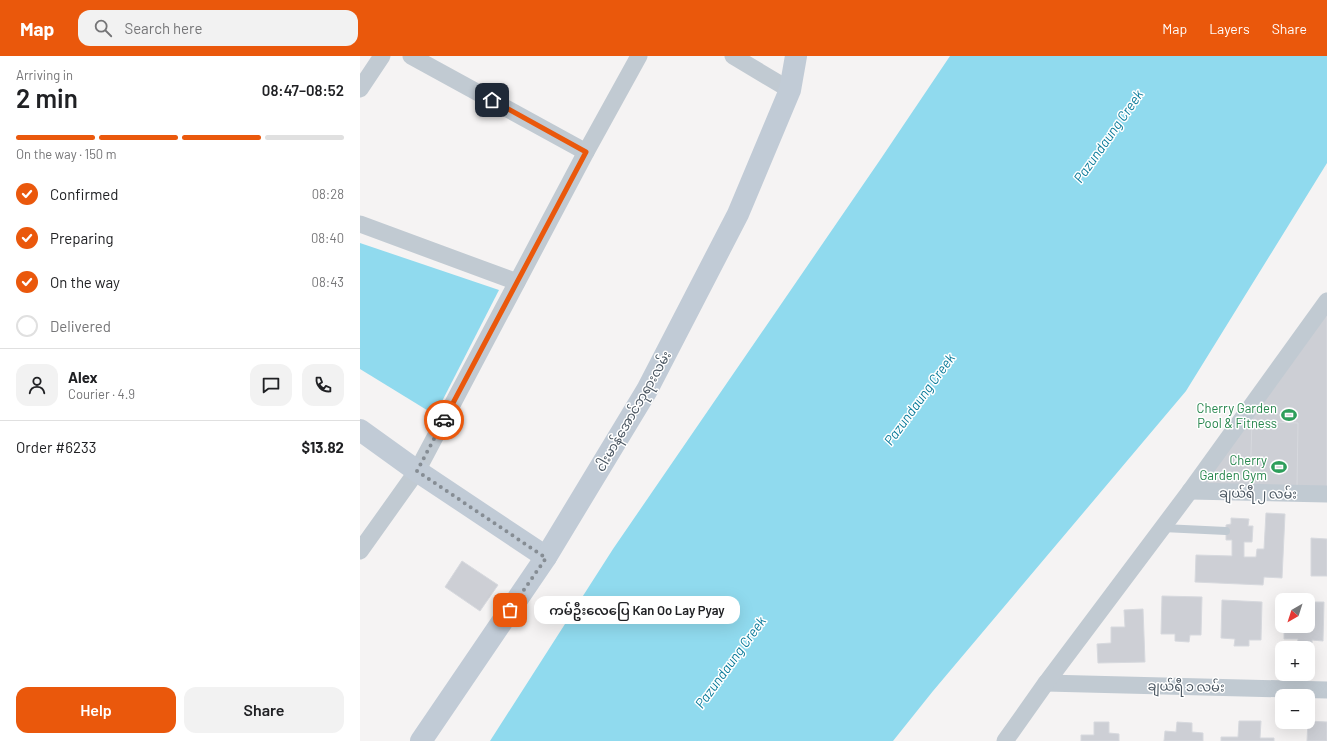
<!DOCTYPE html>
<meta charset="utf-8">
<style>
:root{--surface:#fff;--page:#f2f2f2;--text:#202124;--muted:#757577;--line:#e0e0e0;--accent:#ea580c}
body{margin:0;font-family:Barlow,"Noto Sans Myanmar",sans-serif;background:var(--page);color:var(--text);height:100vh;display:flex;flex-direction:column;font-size:15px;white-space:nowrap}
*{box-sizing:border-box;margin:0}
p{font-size:13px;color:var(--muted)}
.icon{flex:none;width:22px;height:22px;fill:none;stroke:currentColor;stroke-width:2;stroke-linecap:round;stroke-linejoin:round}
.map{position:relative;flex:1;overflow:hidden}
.drawer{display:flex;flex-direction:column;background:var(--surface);width:360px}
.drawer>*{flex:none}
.needle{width:26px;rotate:219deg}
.buttons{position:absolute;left:915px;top:537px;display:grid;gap:8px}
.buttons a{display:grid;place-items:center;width:40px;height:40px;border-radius:8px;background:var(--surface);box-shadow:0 4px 16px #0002;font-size:20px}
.pin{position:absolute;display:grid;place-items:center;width:34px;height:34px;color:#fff;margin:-17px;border-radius:8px;box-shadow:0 2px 6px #0006}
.courier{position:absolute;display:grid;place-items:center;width:40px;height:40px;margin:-20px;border:3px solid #ea580c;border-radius:50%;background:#fff;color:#222;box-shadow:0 1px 5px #0007}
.bubble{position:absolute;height:28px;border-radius:12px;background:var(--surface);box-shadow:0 4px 16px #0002;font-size:13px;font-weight:600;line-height:28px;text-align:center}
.head em{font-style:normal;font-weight:600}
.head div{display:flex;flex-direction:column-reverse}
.head{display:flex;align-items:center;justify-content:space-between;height:68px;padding:0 16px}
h1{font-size:26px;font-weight:600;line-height:30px}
.bar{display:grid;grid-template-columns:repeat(4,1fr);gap:6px 4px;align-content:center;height:48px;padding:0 16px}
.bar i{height:5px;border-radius:3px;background:var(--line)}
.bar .active{background:var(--accent)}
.bar p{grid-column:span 4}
.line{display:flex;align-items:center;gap:10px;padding:0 16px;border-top:1px solid var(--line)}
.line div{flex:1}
.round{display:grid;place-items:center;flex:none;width:42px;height:42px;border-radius:12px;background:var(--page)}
ol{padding:0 16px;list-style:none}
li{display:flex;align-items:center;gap:12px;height:44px}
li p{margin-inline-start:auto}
li .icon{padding:4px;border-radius:50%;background:var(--accent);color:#fff;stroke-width:4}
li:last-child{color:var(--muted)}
li i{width:22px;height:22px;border:2px solid var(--line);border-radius:50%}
.button{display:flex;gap:8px;margin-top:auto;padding:8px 16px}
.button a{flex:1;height:46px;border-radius:12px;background:var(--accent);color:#fff;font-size:16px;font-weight:600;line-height:46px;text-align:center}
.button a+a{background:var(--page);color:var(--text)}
header{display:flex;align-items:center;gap:24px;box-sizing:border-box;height:56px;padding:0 20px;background:var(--accent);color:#fff}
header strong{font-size:19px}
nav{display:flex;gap:22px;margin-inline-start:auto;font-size:14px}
.search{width:280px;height:36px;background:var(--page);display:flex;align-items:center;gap:10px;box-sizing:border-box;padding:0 14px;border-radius:12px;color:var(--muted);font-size:15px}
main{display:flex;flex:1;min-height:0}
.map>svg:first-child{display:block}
.water{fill:#90daee}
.building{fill:#cdcfd5;stroke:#d7d9de}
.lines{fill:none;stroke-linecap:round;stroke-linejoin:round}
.lane{stroke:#c1cad2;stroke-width:8}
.street{stroke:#c1cad2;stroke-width:17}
.secondary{stroke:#c1cbd6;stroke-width:22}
.done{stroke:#868d94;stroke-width:4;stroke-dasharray:0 7.2}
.route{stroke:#ea580c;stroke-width:5}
.labels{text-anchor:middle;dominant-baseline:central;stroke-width:3;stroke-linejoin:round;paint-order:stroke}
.leisure-label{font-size:13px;fill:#27864d;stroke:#fff;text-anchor:end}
.street-label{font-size:13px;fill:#4a5661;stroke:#fff}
.water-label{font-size:14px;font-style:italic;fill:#0c7c9b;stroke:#fff}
</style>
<header>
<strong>Map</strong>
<div class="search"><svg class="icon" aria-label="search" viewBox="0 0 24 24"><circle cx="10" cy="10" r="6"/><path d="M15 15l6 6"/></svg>Search here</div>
<nav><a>Map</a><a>Layers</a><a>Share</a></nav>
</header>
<main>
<section class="drawer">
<div class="head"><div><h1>2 min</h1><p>Arriving in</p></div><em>08:47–08:52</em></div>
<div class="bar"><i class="active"></i><i class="active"></i><i class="active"></i><i></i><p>On the way · 150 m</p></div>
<ol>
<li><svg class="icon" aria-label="check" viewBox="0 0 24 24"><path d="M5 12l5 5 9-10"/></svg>Confirmed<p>08:28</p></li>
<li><svg class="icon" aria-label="check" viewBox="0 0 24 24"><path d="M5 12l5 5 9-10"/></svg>Preparing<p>08:40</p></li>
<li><svg class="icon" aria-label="check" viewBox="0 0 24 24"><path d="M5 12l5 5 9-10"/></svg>On the way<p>08:43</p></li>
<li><i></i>Delivered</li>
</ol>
<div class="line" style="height:72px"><a class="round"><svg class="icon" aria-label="person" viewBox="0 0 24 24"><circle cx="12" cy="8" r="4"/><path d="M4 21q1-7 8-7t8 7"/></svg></a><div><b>Alex</b><p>Courier · 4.9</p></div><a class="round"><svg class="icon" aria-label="chat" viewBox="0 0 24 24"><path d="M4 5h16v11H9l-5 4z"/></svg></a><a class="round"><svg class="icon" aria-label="phone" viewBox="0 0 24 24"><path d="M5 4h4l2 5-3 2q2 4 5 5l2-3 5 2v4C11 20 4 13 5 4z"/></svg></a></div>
<div class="line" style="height:52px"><div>Order #6233</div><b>$13.82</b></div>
<div class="button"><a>Help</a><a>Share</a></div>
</section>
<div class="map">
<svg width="967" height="685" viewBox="0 0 967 685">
<rect width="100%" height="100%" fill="#f5f3f3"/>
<!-- water -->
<g class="water">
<polygon points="590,0 967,0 967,107 826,335 573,635 533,685 130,685 253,493 520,104"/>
<polygon points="0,187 139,234 75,359 0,313"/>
</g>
<!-- building -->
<g class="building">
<polygon points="967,255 967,434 838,432"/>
<polygon points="892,365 938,367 937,430 890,429"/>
<polygon points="906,457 925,458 922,522 904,521 903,529 835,526 836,499 872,500 872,484 866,484 866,469 871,468 871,462 889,463 888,470 893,470 892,486 884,486 884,501 896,501 897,493 904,493"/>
<polygon points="951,482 967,483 967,520 951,520"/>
<polygon points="102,505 138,529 120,555 85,531"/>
<polygon points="802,540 842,541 841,579 830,579 829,586 815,585 815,578 801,578"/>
<polygon points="862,544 902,546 901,584 889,584 889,590 874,590 875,583 861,582"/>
<polygon points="948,546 964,546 963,585 952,584 952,591 937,590 938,583 924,583 924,570 948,570"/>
<polygon points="783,553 785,606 738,607 737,588 751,587 751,571 765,571 764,554"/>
<polygon points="879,665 901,665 900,682 914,682 914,685 861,685 861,681 878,681"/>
<polygon points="948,665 967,666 967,685 947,685"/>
<polygon points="734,666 749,666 749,677 759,678 759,685 721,685 721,679 734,679"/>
<polygon points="817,666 832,667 832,676 843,677 843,685 804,685 805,675 816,676"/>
</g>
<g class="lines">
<!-- lane -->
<polyline class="lane" points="803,472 866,475"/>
<!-- street -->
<g class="street">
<polyline points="51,0 226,96"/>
<polyline points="373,0 430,34"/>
<polyline points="0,33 22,0"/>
<polyline points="0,168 157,226"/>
<polyline points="830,435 967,438"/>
<polyline points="0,495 57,415 226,96 279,0"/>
<polyline points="686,627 967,634"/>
<polyline points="645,685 686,627 830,435 967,245"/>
</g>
<!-- secondary -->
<g class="secondary">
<polyline points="0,374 57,415 186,501"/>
<polyline points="61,685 186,501 287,334 378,158 430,34 436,0"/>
</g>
</g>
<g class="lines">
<!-- done -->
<polyline class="done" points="84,364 57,415 186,502 150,554"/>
<!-- route -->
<polyline class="route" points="84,364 226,96 132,44"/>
</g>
<!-- icons -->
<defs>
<symbol id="stadium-bare" viewBox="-9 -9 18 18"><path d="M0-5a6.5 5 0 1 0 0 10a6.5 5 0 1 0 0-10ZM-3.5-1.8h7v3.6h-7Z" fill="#2e9e5b" stroke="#fff" stroke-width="2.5" paint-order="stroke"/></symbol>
</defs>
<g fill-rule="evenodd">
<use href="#stadium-bare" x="918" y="348" width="22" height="22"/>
<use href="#stadium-bare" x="908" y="400" width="22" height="22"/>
</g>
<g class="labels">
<!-- leisure labels -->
<g class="leisure-label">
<text x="917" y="352">Cherry Garden<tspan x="917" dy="15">Pool &amp; Fitness</tspan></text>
<text x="907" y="404">Cherry<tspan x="907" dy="15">Garden Gym</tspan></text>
</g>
<!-- street labels -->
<g class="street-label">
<text transform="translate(273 355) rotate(-60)">ငါးမာန်အောင်ဘုရားလမ်း</text>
<text transform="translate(898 437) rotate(1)">ချယ်ရီ ၂ လမ်း</text>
<text transform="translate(826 630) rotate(1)">ချယ်ရီ ၁ လမ်း</text>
</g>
<!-- water labels -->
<g class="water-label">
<text transform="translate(748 80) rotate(-55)">Pazundaung Creek</text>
<text transform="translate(559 343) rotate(-54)">Pazundaung Creek</text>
<text transform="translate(370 606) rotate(-54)">Pazundaung Creek</text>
</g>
</g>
</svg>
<div class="buttons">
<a><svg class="needle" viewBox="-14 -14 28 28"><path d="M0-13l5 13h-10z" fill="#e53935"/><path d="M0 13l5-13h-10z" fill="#757577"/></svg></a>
<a>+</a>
<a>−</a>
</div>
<div class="pin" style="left:150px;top:554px;background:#ea580c"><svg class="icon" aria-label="bag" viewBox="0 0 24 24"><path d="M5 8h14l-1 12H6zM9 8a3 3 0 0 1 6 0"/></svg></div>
<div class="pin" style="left:132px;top:44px;background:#1f2937"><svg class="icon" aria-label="home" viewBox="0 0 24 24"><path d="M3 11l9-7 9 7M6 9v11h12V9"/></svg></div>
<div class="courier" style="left:84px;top:364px"><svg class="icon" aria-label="car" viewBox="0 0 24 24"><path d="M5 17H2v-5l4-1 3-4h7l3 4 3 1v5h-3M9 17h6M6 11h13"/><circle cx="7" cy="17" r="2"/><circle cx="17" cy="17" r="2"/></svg></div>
<div class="bubble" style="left:174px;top:540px;width:206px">ကမ်ဦးလေပြေ Kan Oo Lay Pyay</div>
</div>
</main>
